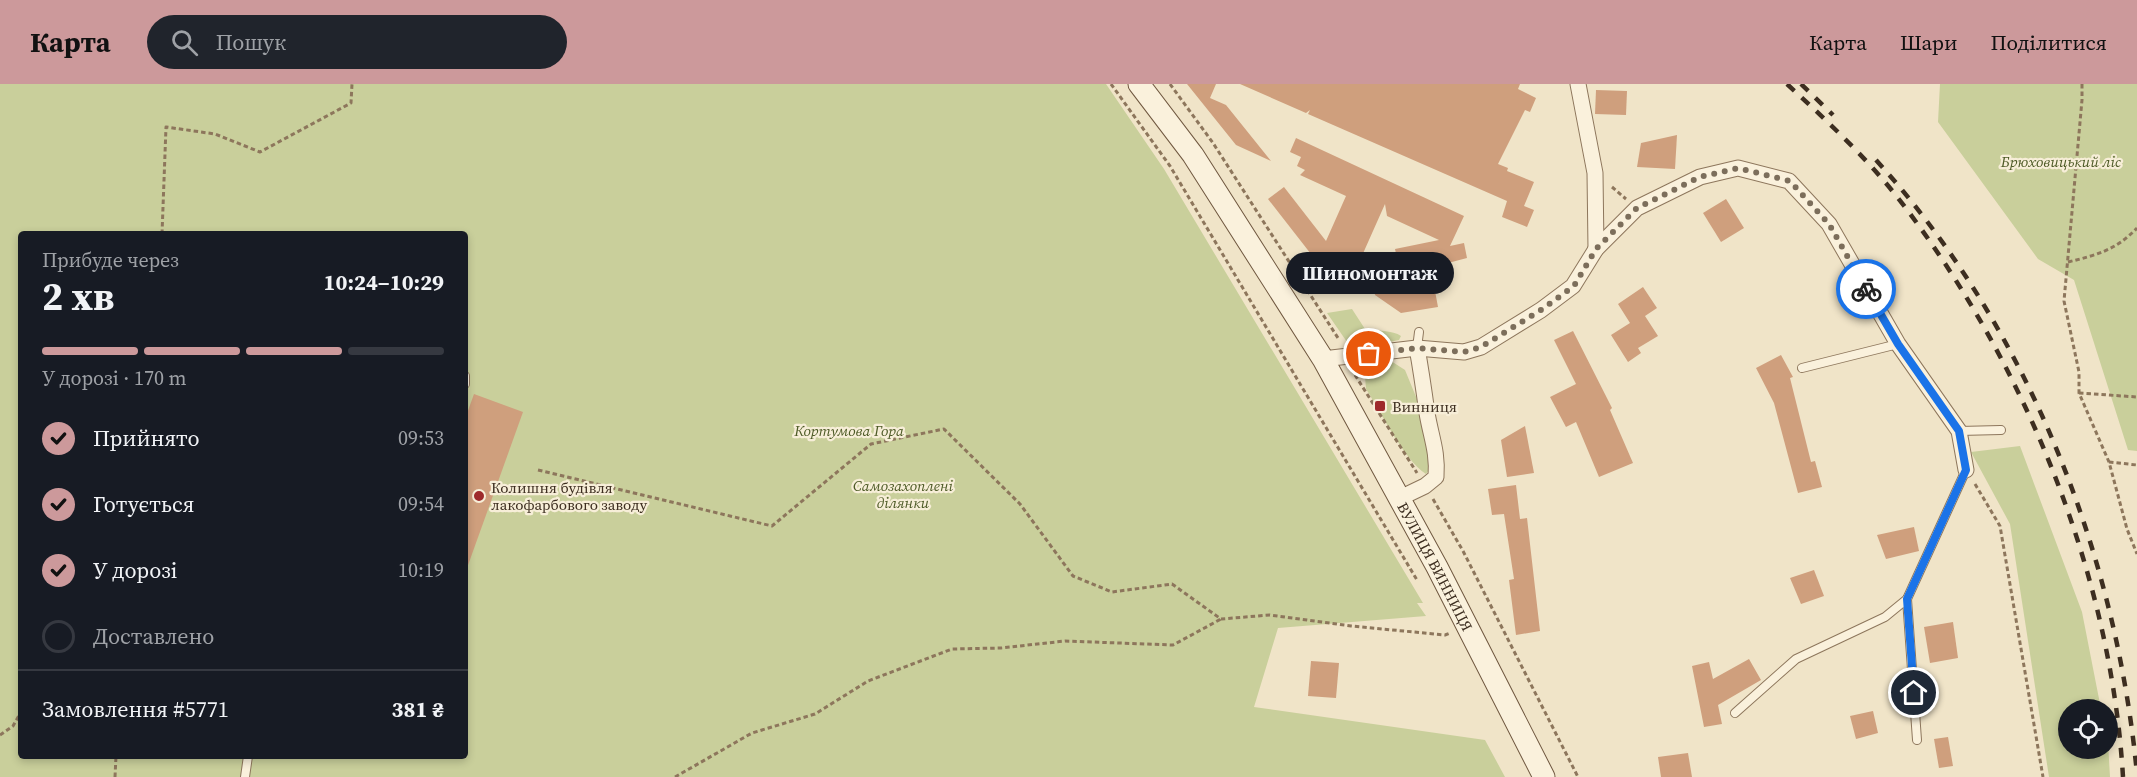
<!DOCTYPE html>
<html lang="uk">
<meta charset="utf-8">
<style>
:root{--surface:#171b24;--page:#20242c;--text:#f1f3f6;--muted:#9ea1a6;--line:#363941;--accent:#cc999b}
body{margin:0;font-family:"Source Serif 4",serif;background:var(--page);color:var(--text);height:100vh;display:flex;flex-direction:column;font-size:22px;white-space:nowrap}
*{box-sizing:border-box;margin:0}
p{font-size:20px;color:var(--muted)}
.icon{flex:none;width:33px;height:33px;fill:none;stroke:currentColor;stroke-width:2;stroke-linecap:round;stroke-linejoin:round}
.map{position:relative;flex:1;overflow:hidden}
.panel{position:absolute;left:18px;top:147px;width:450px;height:528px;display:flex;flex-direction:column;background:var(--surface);border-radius:6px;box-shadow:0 3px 9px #0003}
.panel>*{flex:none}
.controls{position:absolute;left:2058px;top:615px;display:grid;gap:12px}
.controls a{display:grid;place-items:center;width:60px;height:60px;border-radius:50%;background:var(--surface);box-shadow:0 3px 9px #0003;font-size:30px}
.pin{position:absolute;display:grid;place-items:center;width:51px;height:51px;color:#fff;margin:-26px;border:3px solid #fff;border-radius:50%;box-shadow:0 2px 6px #0007}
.courier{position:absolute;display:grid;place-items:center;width:60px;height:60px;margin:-30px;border:4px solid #1a73e8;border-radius:50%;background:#fff;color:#222;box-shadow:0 2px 8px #0007}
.bubble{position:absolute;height:42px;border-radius:21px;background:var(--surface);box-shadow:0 3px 9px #0003;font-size:20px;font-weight:700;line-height:42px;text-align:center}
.headline em{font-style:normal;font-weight:700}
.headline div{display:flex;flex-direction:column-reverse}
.headline{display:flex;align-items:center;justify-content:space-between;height:102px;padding:0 24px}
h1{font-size:39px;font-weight:700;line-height:45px}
.bar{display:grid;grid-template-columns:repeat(4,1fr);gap:9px 6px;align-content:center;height:72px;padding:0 24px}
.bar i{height:8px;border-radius:4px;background:var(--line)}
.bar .selected{background:var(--accent)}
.bar p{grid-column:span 4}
.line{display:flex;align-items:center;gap:15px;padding:0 24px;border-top:2px solid var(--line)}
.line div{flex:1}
ol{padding:0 24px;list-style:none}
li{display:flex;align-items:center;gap:18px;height:66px}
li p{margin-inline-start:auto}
li .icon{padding:6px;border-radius:50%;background:var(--accent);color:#111;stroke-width:4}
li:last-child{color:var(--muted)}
li i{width:33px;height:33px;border:3px solid var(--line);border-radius:50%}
header{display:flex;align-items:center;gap:36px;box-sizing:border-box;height:84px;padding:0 30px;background:var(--accent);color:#111}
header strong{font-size:28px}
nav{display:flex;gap:33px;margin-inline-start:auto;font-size:21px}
.search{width:420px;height:54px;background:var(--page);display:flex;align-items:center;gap:15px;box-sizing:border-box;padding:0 21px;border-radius:33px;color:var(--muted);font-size:22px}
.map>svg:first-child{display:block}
.green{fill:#c9cf9b;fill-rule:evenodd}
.building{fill:#cf9f7d;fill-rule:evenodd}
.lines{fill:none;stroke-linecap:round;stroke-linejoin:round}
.service-casing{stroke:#8d765c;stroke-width:10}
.minor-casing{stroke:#8d765c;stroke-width:17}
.secondary-casing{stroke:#6f573f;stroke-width:23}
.path{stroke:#8d765c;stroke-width:3;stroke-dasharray:4.5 3;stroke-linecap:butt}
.service{stroke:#faf1dc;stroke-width:8}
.minor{stroke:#faf1dc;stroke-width:15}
.secondary{stroke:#faf1dc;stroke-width:21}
.rail{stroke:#3d2e20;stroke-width:4.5;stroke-dasharray:10 10;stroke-linecap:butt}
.done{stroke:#7c6e5b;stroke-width:6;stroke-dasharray:0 10.8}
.route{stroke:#1a73e8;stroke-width:8}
.poi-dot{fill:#9e2a2b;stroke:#f7eed8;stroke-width:2}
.labels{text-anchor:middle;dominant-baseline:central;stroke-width:4.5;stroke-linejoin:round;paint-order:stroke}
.park-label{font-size:15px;font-style:italic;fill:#4d5a26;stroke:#f7eed8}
.poi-label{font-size:15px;fill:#3d2e20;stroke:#f7eed8;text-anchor:start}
.street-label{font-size:15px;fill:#3d2e20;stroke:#f7eed8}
</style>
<header>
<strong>Карта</strong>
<div class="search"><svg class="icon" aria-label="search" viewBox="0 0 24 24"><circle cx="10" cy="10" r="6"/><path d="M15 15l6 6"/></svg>Пошук</div>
<nav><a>Карта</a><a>Шари</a><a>Поділитися</a></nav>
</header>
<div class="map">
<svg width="2137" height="693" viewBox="0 0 2137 693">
<rect width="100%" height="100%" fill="#f0e4c8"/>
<!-- green -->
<g class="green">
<path d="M 0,0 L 1106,0 L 1164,85 L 1423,519 L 1417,519 L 1426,532 L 1278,544 L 1254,623 L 1485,656 L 1505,693 L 0,693 ZM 21,150 L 465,150 L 465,672 L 21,672 Z"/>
<polygon points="1940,0 2137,0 2137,367 2128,366 2074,196 2038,175 1938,38"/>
<path d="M 1352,225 L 1365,245 C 1376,247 1393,246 1401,252 L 1399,256 L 1384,259 L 1347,258 L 1327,229 Z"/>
<path d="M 1391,277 L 1405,286 L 1421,325 L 1432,382 L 1426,390 C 1404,376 1381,328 1366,305 L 1365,292 L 1368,284 Z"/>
<polygon points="2020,362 2082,528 2101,625 2068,626 2068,664 2108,664 2108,658 2110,693 2049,693 2010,440 1971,368"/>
</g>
<!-- building -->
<g class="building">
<polygon points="1187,0 1216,0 1210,14 1226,21 1271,77 1236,61"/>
<polygon points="1240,0 1520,0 1518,5 1536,14 1530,28 1525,26 1498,80 1508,84 1507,87 1534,98 1524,122 1534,126 1527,143 1502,133 1507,117 1308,30 1310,26 1306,29"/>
<polygon points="1596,6 1627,7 1626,31 1595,30"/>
<polygon points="1677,51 1675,85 1637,83 1641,59"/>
<path d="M 1296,54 L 1464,132 L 1450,162 L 1464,159 L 1467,174 L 1448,179 L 1450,187 L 1432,191 L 1438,223 L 1401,229 L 1375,211 L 1372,195 L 1350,200 L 1347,185 L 1332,197 L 1268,115 L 1284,103 L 1326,157 L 1346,112 L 1300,91 L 1305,86 L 1297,82 L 1301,73 L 1290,68 ZM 1385,120 L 1387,132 L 1439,156 L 1395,165 L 1397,174 L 1357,183 Z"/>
<polygon points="1726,115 1744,144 1721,158 1703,129"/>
<polygon points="1643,203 1657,224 1645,232 1658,252 1638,264 1641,269 1628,278 1611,251 1630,239 1618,220"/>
<polygon points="1573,247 1612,324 1610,326 1633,379 1599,393 1576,338 1566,343 1550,313 1576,300 1554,256"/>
<polygon points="1781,271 1793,293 1790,294 1811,378 1815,377 1822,403 1798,409 1774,319 1756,284"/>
<polygon points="474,310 523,328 467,484 465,484 465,335"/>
<polygon points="1525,342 1534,389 1507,393 1501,356"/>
<polygon points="1516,401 1520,435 1527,434 1540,547 1516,551 1509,496 1514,495 1504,430 1492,431 1488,405"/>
<polygon points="1914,443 1919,467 1886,475 1877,451"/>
<polygon points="1814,486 1824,512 1801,520 1790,494"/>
<polygon points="1953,538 1958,574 1930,579 1924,543"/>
<polygon points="1749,575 1761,596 1718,621 1722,640 1704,643 1692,582 1709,578 1713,595"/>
<polygon points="1311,577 1339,579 1336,614 1308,612"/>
<polygon points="1873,627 1878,649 1856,655 1850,632"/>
<polygon points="1948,653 1953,682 1939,684 1934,655"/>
<polygon points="1688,669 1692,693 1661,693 1658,673"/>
</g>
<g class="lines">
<defs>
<g id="service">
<polyline points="1417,264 1419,248"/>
<polyline points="1802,284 1898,260"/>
<polyline points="465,292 465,300"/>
<polyline points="1959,347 2001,346"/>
<polyline points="1907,515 1917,656"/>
<polyline points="1735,629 1796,575 1885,533 1907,515 1966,386"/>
<polyline points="245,693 248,672"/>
</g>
<g id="minor">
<polyline points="1578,0 1595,89 1596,165"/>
<polyline points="1323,275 1417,264 1464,268 1481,263 1541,226 1573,202 1596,165 1637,124 1700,93 1738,84 1789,97 1829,140 1898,260 1959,347 1966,386"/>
<path d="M 1400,414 L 1425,402 L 1436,393 C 1438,368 1431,353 1427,329 C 1424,307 1421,286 1417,264"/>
</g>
<g id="secondary">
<path id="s1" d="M 1139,0 L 1193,71 L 1323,275 L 1437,483 L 1544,693"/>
</g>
</defs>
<!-- service casing -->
<use href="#service" class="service-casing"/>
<!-- minor casing -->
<use href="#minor" class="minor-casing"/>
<!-- secondary casing -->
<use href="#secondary" class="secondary-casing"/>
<!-- path -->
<g class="path">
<polyline points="1111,0 1170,82 1417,496"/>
<polyline points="1170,0 1213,59 1338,254"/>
<polyline points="2082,0 2082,16 2064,217 2079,288 2079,309 2109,378 2127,445 2137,470"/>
<polyline points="1612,103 1626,115"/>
<polyline points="162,150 166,43 215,50 260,68 351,19 352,0"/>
<path d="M 2068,178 C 2097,171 2116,166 2137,144"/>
<polyline points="1355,291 1417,389"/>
<polyline points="2079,309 2137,313"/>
<polyline points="2109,378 2137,381"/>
<polyline points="538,386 772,442 871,360 944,345 1020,420 1073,492 1112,508 1172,500 1221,535 1270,531 1351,542 1445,551 1450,549"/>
<polyline points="1975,400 2000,442 2043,693"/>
<polyline points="1433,415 1463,467 1578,693"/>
<polyline points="0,651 13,642 21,628"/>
<polyline points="115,693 116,672"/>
<polyline points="675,693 752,649 815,630 868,597 952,565 1001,564 1065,557 1173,561 1221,535"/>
</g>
<!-- service -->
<use href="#service" class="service"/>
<!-- minor -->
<use href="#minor" class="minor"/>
<!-- secondary -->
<use href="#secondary" class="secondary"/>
<!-- rail -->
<g class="rail">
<path d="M 1787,0 C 1826,36 1865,72 1898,114 C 2023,275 2111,488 2123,693"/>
<polyline points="1801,0 1833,31"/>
<path d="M 1876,76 C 2027,242 2116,468 2137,690"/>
</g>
</g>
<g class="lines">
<!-- done -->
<polyline class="done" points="1369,270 1417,264 1464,268 1481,263 1541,226 1574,202 1596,165 1637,124 1700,93 1738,84 1790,97 1829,140 1866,205"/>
<!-- route -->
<polyline class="route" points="1866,205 1898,260 1959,347 1966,386 1907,515 1914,609"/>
</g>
<!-- markers -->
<g class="poi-dot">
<rect x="1374" y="316" width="12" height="12" rx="3"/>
<circle cx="479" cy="412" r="6"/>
</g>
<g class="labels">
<!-- park labels -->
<g class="park-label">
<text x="2061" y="77">Брюховицький ліс</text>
<text x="849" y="346">Кортумова Гора</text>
<text x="903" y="401">Самозахоплені<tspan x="903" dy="17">ділянки</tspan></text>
</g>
<!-- poi labels -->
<g class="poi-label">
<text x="1392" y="322">Винниця</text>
<text x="491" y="403">Колишня будівля<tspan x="491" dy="17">лакофарбового заводу</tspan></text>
</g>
<!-- street labels -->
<g class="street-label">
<text stroke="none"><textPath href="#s1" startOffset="567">ВУЛИЦЯ ВИННИЦЯ</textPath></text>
</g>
</g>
</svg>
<div class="controls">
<a><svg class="icon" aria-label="locate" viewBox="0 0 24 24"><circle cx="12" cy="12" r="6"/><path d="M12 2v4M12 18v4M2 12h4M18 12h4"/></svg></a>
</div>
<div class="pin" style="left:1369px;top:270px;background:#ea580c"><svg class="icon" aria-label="bag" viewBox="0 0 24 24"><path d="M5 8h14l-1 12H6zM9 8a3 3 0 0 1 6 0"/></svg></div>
<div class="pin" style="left:1914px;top:609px;background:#1f2937"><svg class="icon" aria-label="home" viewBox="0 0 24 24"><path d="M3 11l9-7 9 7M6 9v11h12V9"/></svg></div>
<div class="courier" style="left:1866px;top:205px"><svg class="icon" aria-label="bike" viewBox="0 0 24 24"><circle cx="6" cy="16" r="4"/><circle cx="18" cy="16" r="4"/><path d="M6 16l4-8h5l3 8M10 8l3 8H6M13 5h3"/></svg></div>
<div class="bubble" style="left:1286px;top:168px;width:168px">Шиномонтаж</div>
<section class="panel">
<div class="headline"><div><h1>2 хв</h1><p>Прибуде через</p></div><em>10:24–10:29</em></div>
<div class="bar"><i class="selected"></i><i class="selected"></i><i class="selected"></i><i></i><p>У дорозі · 170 m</p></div>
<ol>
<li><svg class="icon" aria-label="check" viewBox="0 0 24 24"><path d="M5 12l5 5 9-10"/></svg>Прийнято<p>09:53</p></li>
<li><svg class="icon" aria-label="check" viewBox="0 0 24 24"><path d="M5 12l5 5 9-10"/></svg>Готується<p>09:54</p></li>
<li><svg class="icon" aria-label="check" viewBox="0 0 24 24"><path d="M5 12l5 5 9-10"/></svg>У дорозі<p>10:19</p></li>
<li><i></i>Доставлено</li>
</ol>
<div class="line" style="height:78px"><div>Замовлення #5771</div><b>381 ₴</b></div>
</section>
</div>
